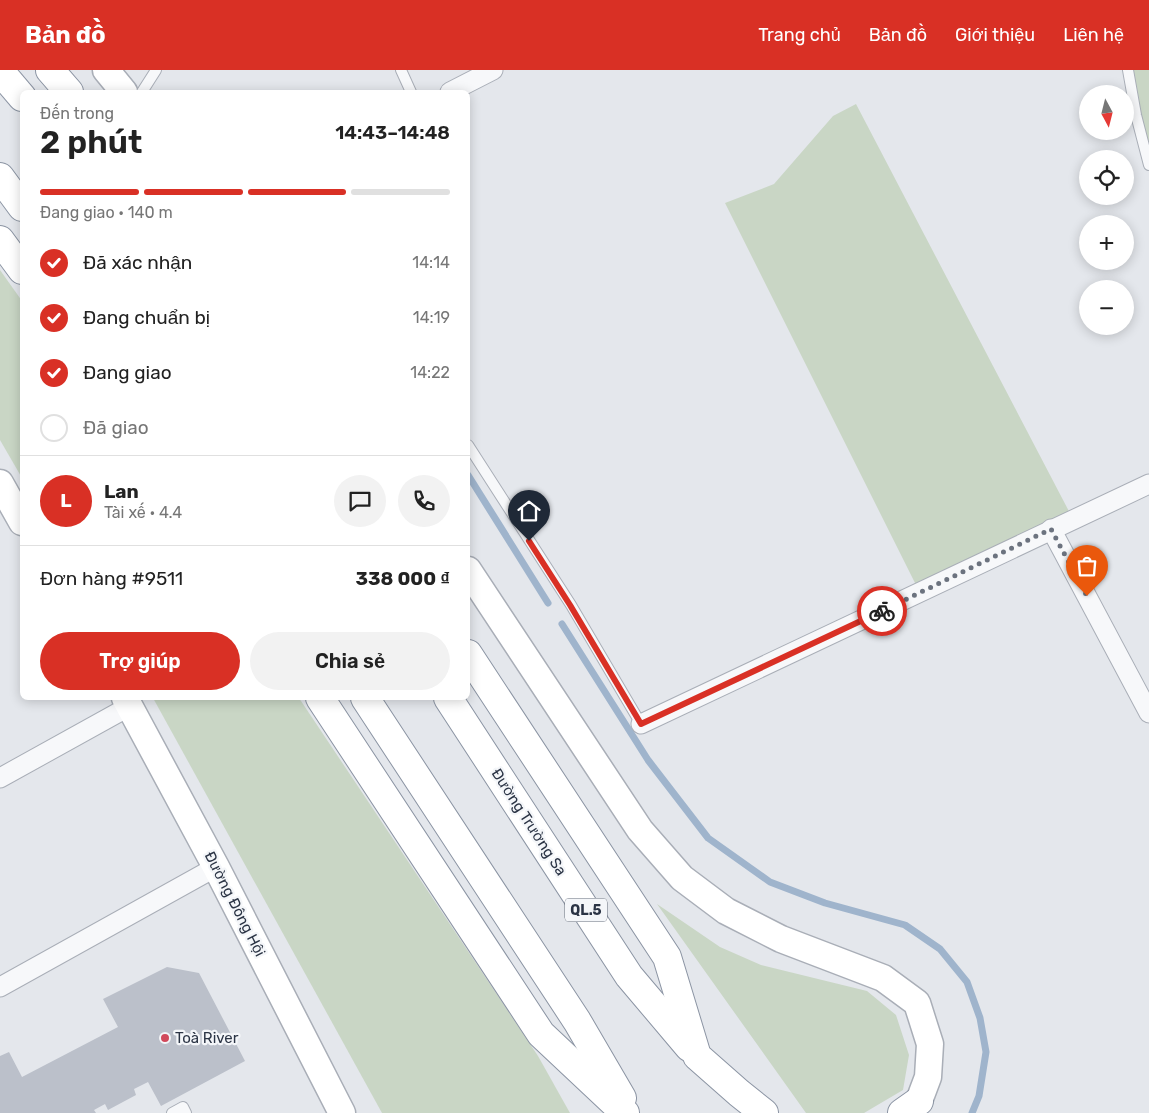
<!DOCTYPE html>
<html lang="vi">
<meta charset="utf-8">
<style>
:root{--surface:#fff;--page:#f2f2f2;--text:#222;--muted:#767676;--line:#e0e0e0;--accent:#d93025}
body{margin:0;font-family:Rubik,sans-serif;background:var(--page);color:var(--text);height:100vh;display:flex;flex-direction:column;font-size:19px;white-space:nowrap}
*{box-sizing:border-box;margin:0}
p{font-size:16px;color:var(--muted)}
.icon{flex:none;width:28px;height:28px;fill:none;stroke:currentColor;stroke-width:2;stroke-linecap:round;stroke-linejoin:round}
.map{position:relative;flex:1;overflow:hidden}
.panel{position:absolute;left:20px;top:20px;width:450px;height:610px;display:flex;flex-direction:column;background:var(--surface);border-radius:8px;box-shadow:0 2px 12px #0003}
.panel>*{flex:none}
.needle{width:32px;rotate:173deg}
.tools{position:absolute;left:1079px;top:15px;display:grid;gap:10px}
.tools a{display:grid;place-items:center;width:55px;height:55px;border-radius:50%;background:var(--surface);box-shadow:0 2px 12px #0003;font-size:25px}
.pin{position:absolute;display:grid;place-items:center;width:42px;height:42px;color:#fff;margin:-51px -21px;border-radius:50% 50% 50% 0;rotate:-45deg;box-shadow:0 0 5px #0007}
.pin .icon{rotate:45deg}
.courier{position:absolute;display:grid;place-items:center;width:50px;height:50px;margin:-25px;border:4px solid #d93025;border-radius:50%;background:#fff;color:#222;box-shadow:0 1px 6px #0007}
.headline em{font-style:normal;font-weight:600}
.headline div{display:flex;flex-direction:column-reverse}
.headline{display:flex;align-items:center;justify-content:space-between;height:85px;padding:0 20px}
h1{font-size:32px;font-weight:600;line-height:38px}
.bar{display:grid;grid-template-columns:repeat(4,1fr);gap:8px 5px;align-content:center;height:60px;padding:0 20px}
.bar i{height:6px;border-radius:4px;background:var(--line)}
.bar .current{background:var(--accent)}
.bar p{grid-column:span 4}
.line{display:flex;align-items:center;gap:12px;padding:0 20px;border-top:1px solid var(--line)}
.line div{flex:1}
.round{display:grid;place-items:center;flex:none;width:52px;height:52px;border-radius:26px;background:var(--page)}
ol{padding:0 20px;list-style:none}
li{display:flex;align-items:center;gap:15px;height:55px}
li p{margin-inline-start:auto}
li .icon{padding:5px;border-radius:50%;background:var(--accent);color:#fff;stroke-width:4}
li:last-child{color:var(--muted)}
li i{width:28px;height:28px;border:2px solid var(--line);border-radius:50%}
.action{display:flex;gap:10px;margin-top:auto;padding:10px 20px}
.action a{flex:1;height:58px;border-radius:30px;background:var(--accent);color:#fff;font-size:20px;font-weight:600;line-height:58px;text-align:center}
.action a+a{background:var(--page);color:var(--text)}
header{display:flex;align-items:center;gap:30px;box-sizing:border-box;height:70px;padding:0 25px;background:var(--accent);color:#fff}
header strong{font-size:24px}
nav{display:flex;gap:28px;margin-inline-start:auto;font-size:18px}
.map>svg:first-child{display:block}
.green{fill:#c9d6c5}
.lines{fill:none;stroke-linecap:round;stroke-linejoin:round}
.stream{stroke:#9fb4cc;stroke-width:7}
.building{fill:#bbc0ca}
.lane-casing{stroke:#a9aeb7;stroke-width:12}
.street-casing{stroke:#a9aeb7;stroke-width:21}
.secondary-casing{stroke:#a9aeb7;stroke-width:29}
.highway-casing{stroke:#8b94a3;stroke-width:30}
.lane{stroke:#f7f8fa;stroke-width:10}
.street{stroke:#f7f8fa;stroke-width:19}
.secondary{stroke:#fff;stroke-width:26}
.highway{stroke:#fff;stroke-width:28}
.done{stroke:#6c737f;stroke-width:5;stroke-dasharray:0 9}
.route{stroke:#d93025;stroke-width:6}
.poi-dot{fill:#d1495b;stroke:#f4f6f9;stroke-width:2}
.labels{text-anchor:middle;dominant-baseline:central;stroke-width:4.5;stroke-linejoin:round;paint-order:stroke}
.shield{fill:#f4f6f9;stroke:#676e7b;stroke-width:1}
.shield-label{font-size:14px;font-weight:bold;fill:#2b3445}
.street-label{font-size:15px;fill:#2b3445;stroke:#f4f6f9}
.poi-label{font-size:15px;fill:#2b3445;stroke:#f4f6f9;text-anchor:start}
</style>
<header>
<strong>Bản đồ</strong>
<nav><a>Trang chủ</a><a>Bản đồ</a><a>Giới thiệu</a><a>Liên hệ</a></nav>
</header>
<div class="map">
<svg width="1149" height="1043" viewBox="0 0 1149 1043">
<rect width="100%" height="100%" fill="#e4e7ec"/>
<!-- green -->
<g class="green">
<polygon points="1129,0 1149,0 1149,93"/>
<polygon points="856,34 1073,449 920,523 725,133 774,114 833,46"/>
<polygon points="0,200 22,231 22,408 0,370"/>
<polygon points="153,628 299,628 538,986 570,1043 382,1043"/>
<polygon points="657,834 720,877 761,895 867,921 896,945 909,985 903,1020 864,1043 806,1043"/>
</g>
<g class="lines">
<!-- stream -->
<g class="stream">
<polyline points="468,405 548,533"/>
<polyline points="562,554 648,690 708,768 770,812 825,833 905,855 940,879 967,912 980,948 986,982 979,1026 972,1043"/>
</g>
</g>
<!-- building -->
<polygon class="building" points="167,897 199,903 245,991 161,1036 148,1012 134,1019 136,1025 108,1040 105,1034 94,1040 96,1043 0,1043 0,986 9,982 22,1007 118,957 103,929"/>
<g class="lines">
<defs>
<g id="lane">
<polyline points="401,0 411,22"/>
<polyline points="1128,0 1136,45 1149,95"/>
<polyline points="142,22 156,0"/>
<polyline points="468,375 571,535 641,654"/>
<polyline points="172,1043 183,1037 186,1043"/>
</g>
<g id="street">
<polyline points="450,22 493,0"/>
<polyline points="1051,459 1149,643"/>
<polyline points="641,654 1149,414"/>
<polyline points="0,708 130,636"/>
<polyline points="0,917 216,797"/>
</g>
<g id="secondary">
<polyline points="106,0 124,22"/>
<polyline points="0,413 22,452"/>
<polyline points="468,500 640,760 682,808 726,841 781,869 883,908 917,933 930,974 928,1007 919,1031"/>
<polyline points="125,628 216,797 342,1043"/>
</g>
<g id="highway">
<polyline points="50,0 69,22"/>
<polyline points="0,1 22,27"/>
<polyline points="0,107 22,137"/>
<polyline points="0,170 22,200"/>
<polyline points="468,584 667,887 697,986 739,1023 764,1043"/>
<polyline points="320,628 541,964 625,1043"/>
<polyline points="365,628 577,951 622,1028"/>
<polyline points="448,628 629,906 689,977"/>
<polyline points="902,1043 919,1031"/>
</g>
</defs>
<!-- lane casing -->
<use href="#lane" class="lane-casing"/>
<!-- street casing -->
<use href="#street" class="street-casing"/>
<!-- secondary casing -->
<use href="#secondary" class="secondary-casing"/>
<!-- highway casing -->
<use href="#highway" class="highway-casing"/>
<!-- lane -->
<use href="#lane" class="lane"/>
<!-- street -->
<use href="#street" class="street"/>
<!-- secondary -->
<use href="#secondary" class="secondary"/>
<!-- highway -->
<use href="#highway" class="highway"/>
</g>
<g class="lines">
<!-- done -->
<polyline class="done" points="882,541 1051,459 1087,526"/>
<!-- route -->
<polyline class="route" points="529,471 570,535 641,654 882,541"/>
</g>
<!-- markers -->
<circle class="poi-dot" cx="165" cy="968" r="5"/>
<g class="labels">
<!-- shield labels -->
<rect class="shield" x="565" y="828.5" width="42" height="23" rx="4"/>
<g class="shield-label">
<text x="586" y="840">QL.5</text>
</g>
<!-- street labels -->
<g class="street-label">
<text transform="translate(529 752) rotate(57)">Đường Trường Sa</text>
<text transform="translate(235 834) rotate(63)">Đường Đông Hội</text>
</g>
<!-- poi labels -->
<g class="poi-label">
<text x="175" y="968">Toà River</text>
</g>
</g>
</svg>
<div class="tools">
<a><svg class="needle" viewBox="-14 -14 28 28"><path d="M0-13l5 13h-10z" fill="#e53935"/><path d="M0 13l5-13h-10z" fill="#767676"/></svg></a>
<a><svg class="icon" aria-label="locate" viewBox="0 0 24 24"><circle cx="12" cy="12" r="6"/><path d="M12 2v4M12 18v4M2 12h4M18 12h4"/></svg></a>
<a>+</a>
<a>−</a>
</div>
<div class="pin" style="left:1087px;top:526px;background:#ea580c"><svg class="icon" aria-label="bag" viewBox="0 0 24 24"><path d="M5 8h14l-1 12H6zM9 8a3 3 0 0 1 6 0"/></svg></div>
<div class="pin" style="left:529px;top:471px;background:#1f2937"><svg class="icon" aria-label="home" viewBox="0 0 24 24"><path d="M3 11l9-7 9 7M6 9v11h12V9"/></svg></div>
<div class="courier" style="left:882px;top:541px"><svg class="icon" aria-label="bike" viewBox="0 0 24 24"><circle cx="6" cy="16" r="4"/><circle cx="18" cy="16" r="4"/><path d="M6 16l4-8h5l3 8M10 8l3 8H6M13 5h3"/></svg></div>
<section class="panel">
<div class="headline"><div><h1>2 phút</h1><p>Đến trong</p></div><em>14:43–14:48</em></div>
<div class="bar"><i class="current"></i><i class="current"></i><i class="current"></i><i></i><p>Đang giao · 140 m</p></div>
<ol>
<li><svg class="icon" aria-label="check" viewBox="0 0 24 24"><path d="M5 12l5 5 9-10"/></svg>Đã xác nhận<p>14:14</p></li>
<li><svg class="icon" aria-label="check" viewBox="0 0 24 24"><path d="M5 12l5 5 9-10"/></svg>Đang chuẩn bị<p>14:19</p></li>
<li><svg class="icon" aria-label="check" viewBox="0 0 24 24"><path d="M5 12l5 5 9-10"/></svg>Đang giao<p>14:22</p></li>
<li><i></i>Đã giao</li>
</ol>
<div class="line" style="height:90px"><b class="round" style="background:var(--accent);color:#fff">L</b><div><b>Lan</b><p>Tài xế · 4.4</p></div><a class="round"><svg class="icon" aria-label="chat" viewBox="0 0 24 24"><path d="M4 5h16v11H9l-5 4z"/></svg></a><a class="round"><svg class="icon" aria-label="phone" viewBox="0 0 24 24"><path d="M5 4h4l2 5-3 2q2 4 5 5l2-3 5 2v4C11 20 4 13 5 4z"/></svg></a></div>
<div class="line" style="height:65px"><div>Đơn hàng #9511</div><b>338 000 ₫</b></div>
<div class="action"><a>Trợ giúp</a><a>Chia sẻ</a></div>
</section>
</div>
